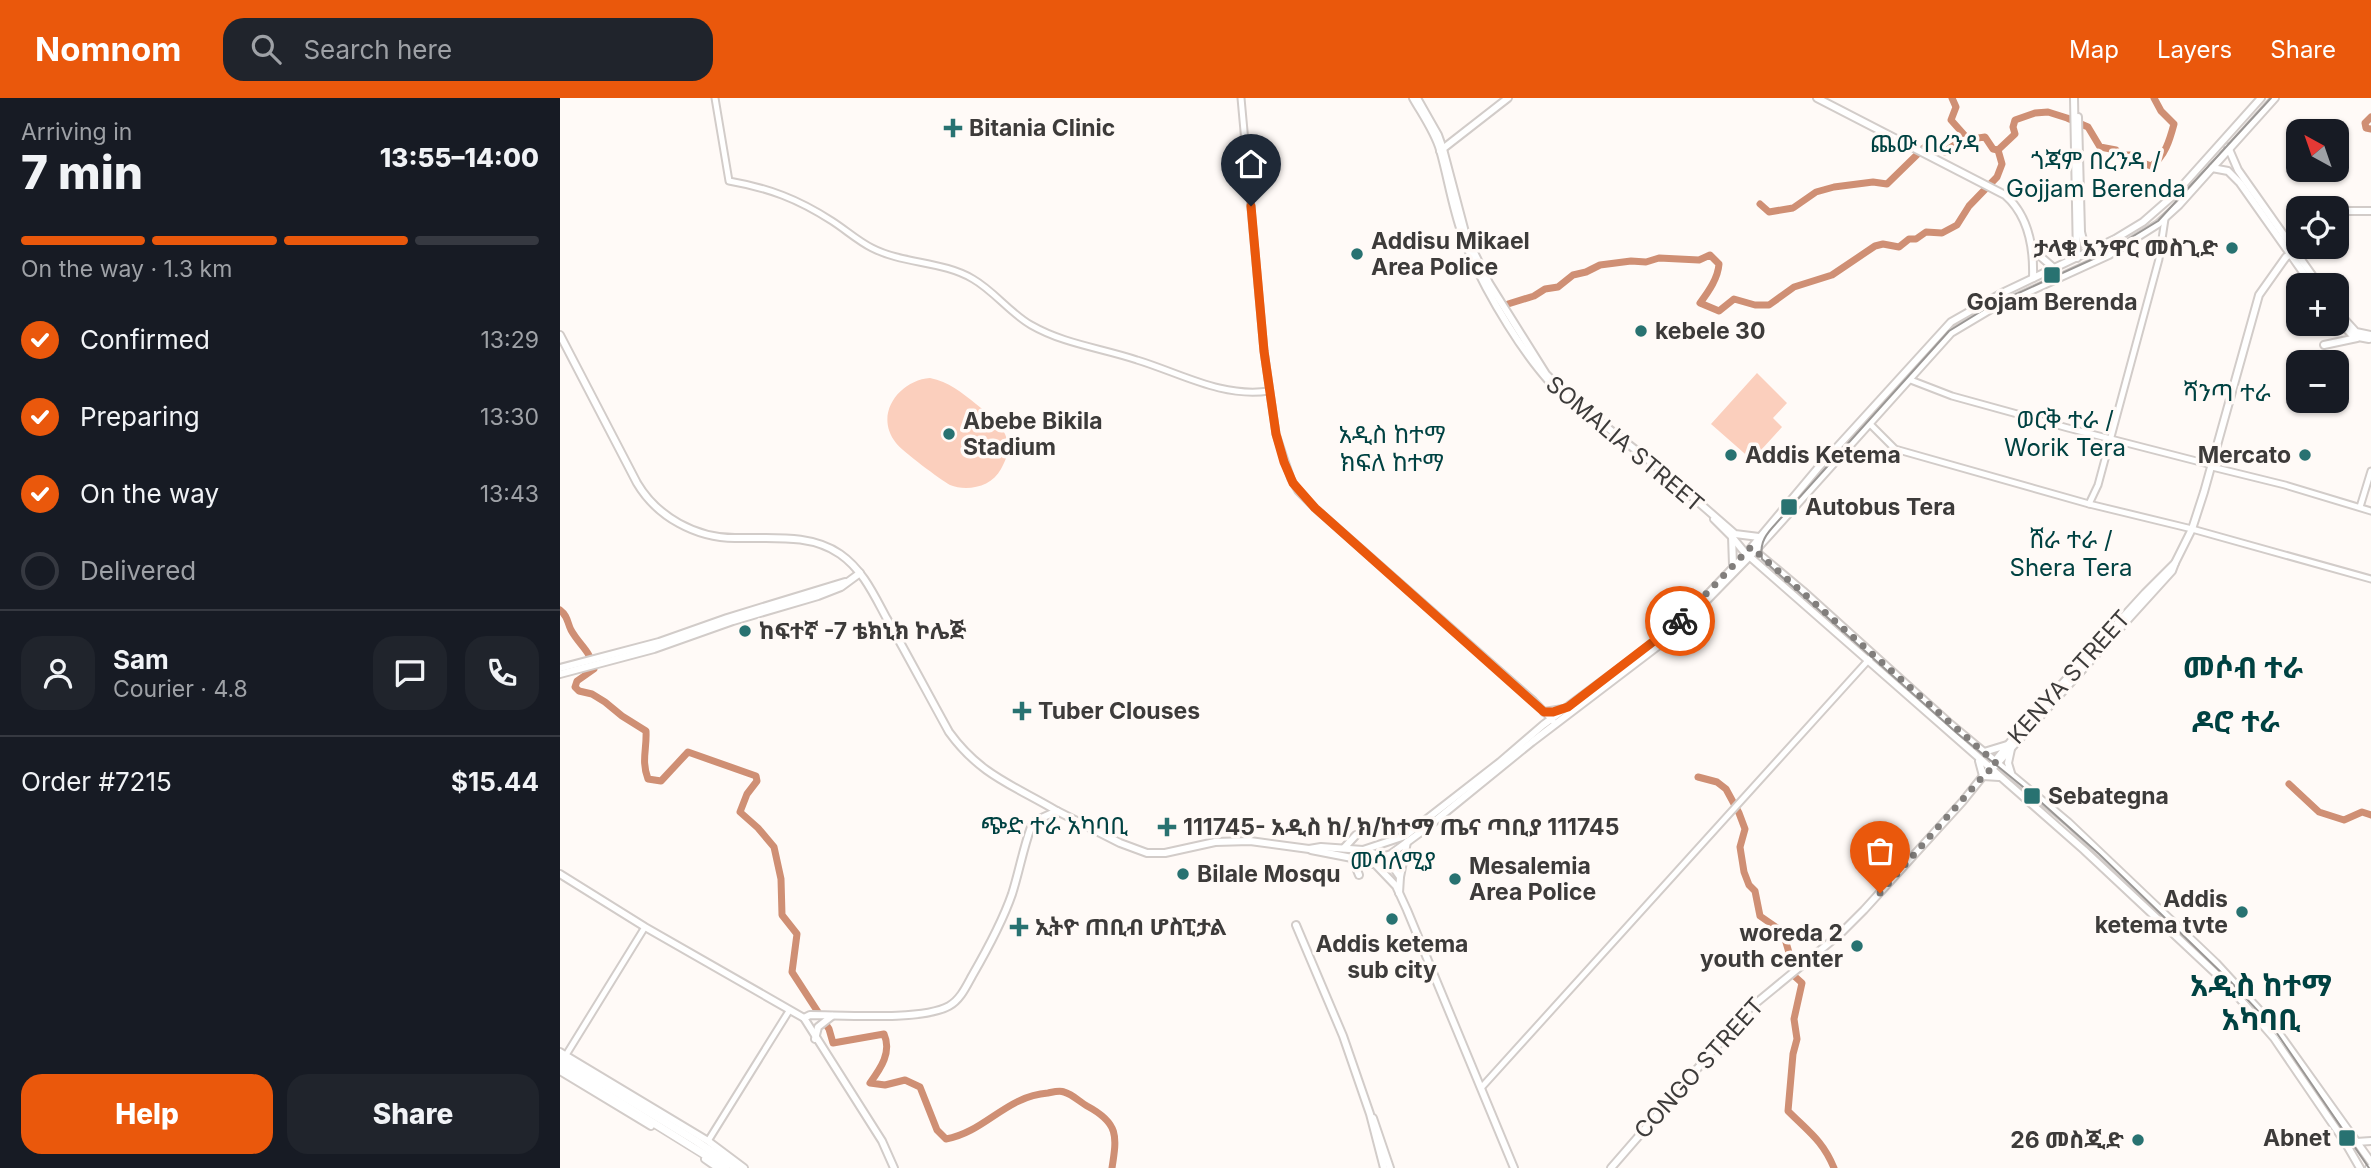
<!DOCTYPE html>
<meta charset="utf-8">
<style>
:root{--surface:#171b24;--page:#20242c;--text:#f1f3f6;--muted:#9ea1a6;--line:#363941;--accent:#ea580c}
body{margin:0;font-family:Inter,"Noto Sans Ethiopic",sans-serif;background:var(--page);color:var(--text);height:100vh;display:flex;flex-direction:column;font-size:26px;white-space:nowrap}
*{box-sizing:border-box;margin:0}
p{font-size:23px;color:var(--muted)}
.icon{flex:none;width:38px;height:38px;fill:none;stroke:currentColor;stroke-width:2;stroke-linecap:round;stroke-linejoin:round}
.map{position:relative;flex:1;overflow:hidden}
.details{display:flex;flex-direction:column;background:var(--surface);width:560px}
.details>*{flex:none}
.needle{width:46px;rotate:320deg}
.tools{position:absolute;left:1726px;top:21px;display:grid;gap:14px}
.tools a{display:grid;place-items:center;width:63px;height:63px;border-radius:14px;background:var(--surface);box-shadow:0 2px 5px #0004;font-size:35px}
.pin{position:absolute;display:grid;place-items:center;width:60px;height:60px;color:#fff;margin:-72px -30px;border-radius:50% 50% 50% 0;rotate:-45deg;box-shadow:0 0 7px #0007}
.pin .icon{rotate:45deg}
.courier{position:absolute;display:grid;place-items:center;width:70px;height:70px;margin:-35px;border:5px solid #ea580c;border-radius:50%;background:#fff;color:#222;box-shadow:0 2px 9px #0007}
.summary em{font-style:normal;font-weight:800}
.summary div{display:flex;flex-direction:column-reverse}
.summary{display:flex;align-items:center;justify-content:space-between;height:119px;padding:0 21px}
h1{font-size:46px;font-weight:800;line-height:52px}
.bar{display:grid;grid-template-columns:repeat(4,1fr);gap:10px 7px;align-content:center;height:84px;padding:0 21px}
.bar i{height:9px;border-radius:5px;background:var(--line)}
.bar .current{background:var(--accent)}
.bar p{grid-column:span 4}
.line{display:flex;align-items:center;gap:18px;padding:0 21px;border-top:2px solid var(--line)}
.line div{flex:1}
.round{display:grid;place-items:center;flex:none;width:74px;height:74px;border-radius:21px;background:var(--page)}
ol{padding:0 21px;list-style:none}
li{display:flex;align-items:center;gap:21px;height:77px}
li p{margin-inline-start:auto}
li .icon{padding:7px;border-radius:50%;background:var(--accent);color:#fff;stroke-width:4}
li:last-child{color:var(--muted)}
li i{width:38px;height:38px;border:4px solid var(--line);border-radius:50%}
.primary-button{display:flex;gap:14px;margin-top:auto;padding:14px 21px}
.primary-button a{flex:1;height:80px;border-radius:21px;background:var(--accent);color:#fff;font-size:28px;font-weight:800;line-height:80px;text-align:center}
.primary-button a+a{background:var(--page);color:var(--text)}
header{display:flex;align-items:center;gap:42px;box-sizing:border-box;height:98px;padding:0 35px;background:var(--accent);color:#fff}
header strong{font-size:33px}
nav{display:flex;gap:38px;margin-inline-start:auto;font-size:24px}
.search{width:490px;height:63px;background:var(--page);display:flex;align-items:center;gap:18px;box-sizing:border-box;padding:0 24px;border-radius:21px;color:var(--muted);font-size:26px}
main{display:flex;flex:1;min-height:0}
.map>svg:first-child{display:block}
.green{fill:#fbcfbd}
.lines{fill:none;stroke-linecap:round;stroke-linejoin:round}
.river{stroke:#cf8f74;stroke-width:7}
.tertiary-casing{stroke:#d2ccc9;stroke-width:9}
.secondary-casing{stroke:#d2ccc9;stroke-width:10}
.primary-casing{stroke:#d2ccc9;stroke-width:10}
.trunk-casing{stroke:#d2ccc9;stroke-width:10}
.tertiary{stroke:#fff;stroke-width:5}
.secondary{stroke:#fff;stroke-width:6}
.primary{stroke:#fff;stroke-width:6}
.trunk{stroke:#fff;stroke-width:7}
.tram{stroke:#9a9795;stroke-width:2}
.done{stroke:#817e7c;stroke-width:7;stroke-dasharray:0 12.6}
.route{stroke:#ea580c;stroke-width:9}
.poi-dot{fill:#287271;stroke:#fffaf7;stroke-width:2.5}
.labels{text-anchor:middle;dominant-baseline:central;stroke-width:7;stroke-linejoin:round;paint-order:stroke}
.poi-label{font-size:23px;font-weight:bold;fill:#3d3b3a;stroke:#fffaf7;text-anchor:start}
.street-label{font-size:23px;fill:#3d3b3a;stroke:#fffaf7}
.neighbourhood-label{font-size:24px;fill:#004242;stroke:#fffaf7}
.district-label{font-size:30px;font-weight:bold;fill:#004242;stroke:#fffaf7}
</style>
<header>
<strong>Nomnom</strong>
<div class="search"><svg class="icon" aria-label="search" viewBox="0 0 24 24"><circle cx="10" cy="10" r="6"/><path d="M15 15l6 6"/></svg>Search here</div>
<nav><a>Map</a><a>Layers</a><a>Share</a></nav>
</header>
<main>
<section class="details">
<div class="summary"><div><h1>7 min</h1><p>Arriving in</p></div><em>13:55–14:00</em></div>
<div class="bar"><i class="current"></i><i class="current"></i><i class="current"></i><i></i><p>On the way · 1.3 km</p></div>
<ol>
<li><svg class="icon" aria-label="check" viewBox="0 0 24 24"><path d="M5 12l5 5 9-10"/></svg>Confirmed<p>13:29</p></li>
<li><svg class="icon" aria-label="check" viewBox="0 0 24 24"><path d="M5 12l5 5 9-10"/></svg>Preparing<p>13:30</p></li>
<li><svg class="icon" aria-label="check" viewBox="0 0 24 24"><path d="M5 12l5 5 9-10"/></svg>On the way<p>13:43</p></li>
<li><i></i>Delivered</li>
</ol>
<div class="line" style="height:126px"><a class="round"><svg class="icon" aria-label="person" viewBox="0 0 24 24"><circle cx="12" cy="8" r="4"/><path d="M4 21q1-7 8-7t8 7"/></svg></a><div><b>Sam</b><p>Courier · 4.8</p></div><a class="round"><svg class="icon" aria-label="chat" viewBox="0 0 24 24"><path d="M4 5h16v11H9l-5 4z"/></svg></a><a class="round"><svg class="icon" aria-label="phone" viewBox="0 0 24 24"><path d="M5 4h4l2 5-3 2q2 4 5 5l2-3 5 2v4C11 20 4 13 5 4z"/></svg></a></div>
<div class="line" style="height:91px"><div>Order #7215</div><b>$15.44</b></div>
<div class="primary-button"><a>Help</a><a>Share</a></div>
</section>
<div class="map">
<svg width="1811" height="1070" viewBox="0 0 1811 1070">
<rect width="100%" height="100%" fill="#fffaf7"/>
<!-- green -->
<g class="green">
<polygon points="1197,275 1227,305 1213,320 1222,329 1192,362 1151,326"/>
<path d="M 370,280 C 389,284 401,294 416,306 C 439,324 459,340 441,371 C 434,384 420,390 406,390 C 400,390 395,389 390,387 C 381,382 342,353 336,345 C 313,316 340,282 370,280 Z"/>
</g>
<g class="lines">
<!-- river -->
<g class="river">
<polyline points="1392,0 1396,9 1391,22 1407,40"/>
<polyline points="1811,19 1805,25 1806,30 1811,31"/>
<path d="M 1200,106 L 1209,114 L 1233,110 L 1256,94 L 1274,89 L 1313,84 L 1327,86 L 1368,46 L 1385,54 C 1398,42 1409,41 1425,39 L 1433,51 L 1438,52 L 1455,36 L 1453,29 L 1455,22 L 1475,15 L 1488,14 L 1507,20 L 1528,29 L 1540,49 L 1556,52 L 1559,57 L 1570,57 L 1575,62 L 1591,68 C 1605,59 1610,41 1614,26 L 1601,13 L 1594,0"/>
<path d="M 948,206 L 974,198 L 985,191 L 998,189 L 1013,177 L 1026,174 L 1040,167 L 1071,163 L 1086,164 L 1099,160 L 1139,162 L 1150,157 L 1159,166 C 1158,180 1149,193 1140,205 L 1159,213 L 1174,201 L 1195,207 L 1209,207 L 1234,189 L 1272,177 L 1315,148 L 1323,146 L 1339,149 L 1349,141 L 1356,141 L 1366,134 L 1382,135 L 1397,127 L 1409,108 L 1437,79 L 1442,66 L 1438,52"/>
<path d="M 0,512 C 8,518 7,524 11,532 C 20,548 30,552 34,571 L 17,583 L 15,589 L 19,593 L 32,596 L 45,604 L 62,618 L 86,633 C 87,652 81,662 88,681 L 101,683 L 128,654 L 196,678 L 197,683 L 187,696 L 180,714 L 198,730 L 214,749 L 221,781 L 222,817 L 237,836 L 232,874 L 269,931 L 273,945 L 324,936 C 332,954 321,970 310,985 L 325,987 L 345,982 L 360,989 L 377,1032 L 386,1041 C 425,1034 446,998 488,995 C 493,994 500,992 504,994 C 512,996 520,1004 527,1008 C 559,1025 557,1038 552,1070"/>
<path d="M 1138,679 L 1157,684 L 1166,691 L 1179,715 L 1185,731 L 1180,749 L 1184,774 L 1189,787 L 1195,793 L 1200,818 L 1223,834 L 1232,865 L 1232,876 L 1242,885 L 1234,921 L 1237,941 L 1233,956 L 1228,1013 C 1249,1034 1263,1043 1274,1070"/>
<polyline points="1729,686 1759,714 1784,722 1802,714 1811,717"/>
</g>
<defs>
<g id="tertiary">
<path d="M 155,0 L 169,83 C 209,90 238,101 272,123 C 286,132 298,143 312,150 C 343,166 383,163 413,181 C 434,193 450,215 471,227 C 504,246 541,250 577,262 C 620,275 662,300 709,293"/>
<polyline points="681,0 704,253 716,336 731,381 738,393 755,410 974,603 993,623"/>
<polyline points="1348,281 1392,298 1508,330 1652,367"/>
<polyline points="1309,325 1335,351 1529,406 1632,431 1811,481"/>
<polyline points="1652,369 1725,387 1811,413"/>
<polyline points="1529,406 1538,387 1599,161 1605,121"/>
<polyline points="1800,409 1811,373"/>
<polyline points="6,957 85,829"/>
<polyline points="921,990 1313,557"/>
<polyline points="148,1043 229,913"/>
</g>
<g id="secondary">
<path d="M 853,0 C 862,16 875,34 880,52 C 888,80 892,108 902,136 C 920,186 970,273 1013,306"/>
<path d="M 1257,0 L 1445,97 C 1469,118 1474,150 1473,180"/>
<polyline points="880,53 948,0"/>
<polyline points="1776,113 1811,113"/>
<polyline points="1474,153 1495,171"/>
<path d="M 0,237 L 77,385 C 97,419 136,440 175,440 C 210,441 250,435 280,456 C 303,472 314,497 327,521 C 348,558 368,596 389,634 C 420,677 453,687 497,713"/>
<polyline points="1154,421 1172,439 1186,456"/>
<polyline points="0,570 99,544 167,520 285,484"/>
<polyline points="0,576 94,551 173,523 258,498 281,489 300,475"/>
<polyline points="1435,668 1612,473 1615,465"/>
<polyline points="803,752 826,759 840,779 839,795"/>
<polyline points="794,760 804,766 815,766 836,788 847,812 954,1070"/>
<polyline points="0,776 85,829 244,920"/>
<polyline points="736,827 783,938 810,1016 824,1070"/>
<polyline points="0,954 148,1043 184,1070"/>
<polyline points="0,973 91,1028"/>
<polyline points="813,1020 830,1070"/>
<polyline points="145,1061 158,1070"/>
<polyline points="1051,1070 1190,910 1280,836 1304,812 1403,703 1459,633 1585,495 1615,465 1632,431 1644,394 1699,197 1726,159 1740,149"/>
</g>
<g id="primary">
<polyline points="857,0 878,37 883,51 906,138 929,185 986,276 1010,300 1106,376 1175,436 1199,439"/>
<polyline points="1514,0 1517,160"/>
<polyline points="1518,19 1521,134 1523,142 1531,153"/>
<polyline points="1668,49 1678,72 1759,187"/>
<polyline points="1652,70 1668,73 1680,85 1752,187"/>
<polyline points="1776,212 1796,234 1811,237"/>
<polyline points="1776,220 1793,238 1809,241"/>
<polyline points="1764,247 1797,240"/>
<polyline points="1172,438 1173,467"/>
<polyline points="1194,452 1243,493 1388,624 1508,724 1656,865 1713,927 1811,1064"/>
<polyline points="1189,458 1524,752 1666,885 1714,940 1785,1044 1800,1070"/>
<polyline points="984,614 1003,611"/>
<polyline points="1451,651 1448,665 1451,675"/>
<polyline points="1424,654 1447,647"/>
<polyline points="1419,663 1423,678 1439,679"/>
<polyline points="784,750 796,737"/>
<polyline points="751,752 792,760 816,761 831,756 865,731 972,644 1115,535 1195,453 1391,235 1433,210 1549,157 1598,126 1619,107 1715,0"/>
<polyline points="792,760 799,777"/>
<polyline points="840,779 847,744"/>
<polyline points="255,941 258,929 272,918"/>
<polyline points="1796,1044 1811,1043"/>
<path d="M 334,1070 L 322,1043 L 244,920 L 250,917 C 282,917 362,923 389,908 C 400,902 406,889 412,878 C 427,852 442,825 452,796 C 459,774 463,751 471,729 L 477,722 L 497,713 L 560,745 L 587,755 L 605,755 L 655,744 L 690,743 L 749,751 L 761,749 L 803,752 L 845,738 L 940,664 L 983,627 L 1099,541 L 1128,517 L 1186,456 L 1258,370 L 1391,224 L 1442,195 L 1555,141 L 1583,124 L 1615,96 L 1701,0"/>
<polyline points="1809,1070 1811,1069"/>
</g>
<g id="trunk">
<polyline points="0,960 136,1043 176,1070"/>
<polyline points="0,967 166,1070"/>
</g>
</defs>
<!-- tertiary casing -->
<use href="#tertiary" class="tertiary-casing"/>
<!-- secondary casing -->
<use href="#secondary" class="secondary-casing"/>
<!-- primary casing -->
<use href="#primary" class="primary-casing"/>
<!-- trunk casing -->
<use href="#trunk" class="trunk-casing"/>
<!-- tertiary -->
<use href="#tertiary" class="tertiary"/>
<!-- secondary -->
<use href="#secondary" class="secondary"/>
<!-- primary -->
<use href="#primary" class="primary"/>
<!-- trunk -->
<use href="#trunk" class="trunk"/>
<!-- tram -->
<path class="tram" d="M 1711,0 L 1598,123 L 1544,156 L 1428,209 L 1389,233 L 1212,430 C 1203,440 1200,448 1202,461 L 1398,636 L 1473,697 L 1539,756 L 1669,882 L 1712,928 L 1809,1070"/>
</g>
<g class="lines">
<!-- done -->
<polyline class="done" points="1120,523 1191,449 1437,666 1425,676 1320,795"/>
<!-- route -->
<polyline class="route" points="691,108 704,253 716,336 724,364 733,385 755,410 984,614 993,614 1008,609 1120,523"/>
</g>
<!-- markers -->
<g class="poi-dot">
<path d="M389.5 19.5h7v7h7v7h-7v7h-7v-7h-7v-7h7z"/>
<circle cx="1672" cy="150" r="7"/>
<circle cx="797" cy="156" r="7"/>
<rect x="1483" y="168" width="18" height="18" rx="3.5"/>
<circle cx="1081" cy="233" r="7"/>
<circle cx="389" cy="336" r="7"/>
<circle cx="1171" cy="357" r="7"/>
<circle cx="1745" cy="357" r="7"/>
<rect x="1220" y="400" width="18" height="18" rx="3.5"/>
<circle cx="185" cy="533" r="7"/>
<path d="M458.5 602.5h7v7h7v7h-7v7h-7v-7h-7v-7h7z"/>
<rect x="1463" y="689" width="18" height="18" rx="3.5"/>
<path d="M603.5 718.5h7v7h7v7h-7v7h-7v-7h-7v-7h7z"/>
<circle cx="623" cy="776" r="7"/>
<circle cx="895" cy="781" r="7"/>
<circle cx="1682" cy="814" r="7"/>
<circle cx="832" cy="821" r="7"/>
<path d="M455.5 818.5h7v7h7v7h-7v7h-7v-7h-7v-7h7z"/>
<circle cx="1297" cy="848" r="7"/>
<rect x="1778" y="1031" width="18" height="18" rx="3.5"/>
<circle cx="1578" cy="1042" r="7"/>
</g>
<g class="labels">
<!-- poi labels -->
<g class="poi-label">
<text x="409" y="30">Bitania Clinic</text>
<text x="811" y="143">Addisu Mikael<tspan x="811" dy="26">Area Police</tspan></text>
<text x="1658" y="150" text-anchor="end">ታላቁ አንዋር መስጊድ</text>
<text x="1492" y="204" text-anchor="middle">Gojam Berenda</text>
<text x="1095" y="233">kebele 30</text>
<text x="403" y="323">Abebe Bikila<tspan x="403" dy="26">Stadium</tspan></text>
<text x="1185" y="357">Addis Ketema</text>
<text x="1731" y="357" text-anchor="end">Mercato</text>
<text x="1245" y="409">Autobus Tera</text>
<text x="199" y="533">ከፍተኛ -7 ቴክኒክ ኮሌጅ</text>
<text x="478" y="613">Tuber Clouses</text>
<text x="1488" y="698">Sebategna</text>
<text x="623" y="729">111745- አዲስ ከ/ ክ/ከተማ ጤና ጣቢያ 111745</text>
<text x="909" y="768">Mesalemia<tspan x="909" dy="26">Area Police</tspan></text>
<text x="637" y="776">Bilale Mosqu</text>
<text x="1668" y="801" text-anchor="end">Addis<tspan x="1668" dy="26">ketema tvte</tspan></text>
<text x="475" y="829">ኢትዮ ጠቢብ ሆስፒታል</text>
<text x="1283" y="835" text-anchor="end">woreda 2<tspan x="1283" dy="26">youth center</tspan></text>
<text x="832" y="846" text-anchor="middle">Addis ketema<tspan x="832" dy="26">sub city</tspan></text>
<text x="1771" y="1040" text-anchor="end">Abnet</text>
<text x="1564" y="1042" text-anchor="end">26 መስጂድ</text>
</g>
<!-- street labels -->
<g class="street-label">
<text transform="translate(1065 346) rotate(40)">SOMALIA STREET</text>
<text transform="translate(1509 579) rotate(-48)">KENYA STREET</text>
<text transform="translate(1139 970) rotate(-48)">CONGO STREET</text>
</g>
<!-- neighbourhood labels -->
<g class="neighbourhood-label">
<text x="1365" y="45">ጨው በረንዳ</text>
<text x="1536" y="62">ጎጃም በረንዳ /<tspan x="1536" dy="28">Gojjam Berenda</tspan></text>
<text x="1667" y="294">ሻንጣ ተራ</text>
<text x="1505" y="321">ወርቅ ተራ /<tspan x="1505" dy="28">Worik Tera</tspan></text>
<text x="832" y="336">አዲስ ከተማ<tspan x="832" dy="28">ክፍለ ከተማ</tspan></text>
<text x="1511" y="441">ሸራ ተራ /<tspan x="1511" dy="28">Shera Tera</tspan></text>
<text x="494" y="727">ጭድ ተራ አካባቢ</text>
<text x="833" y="762">መሳለሚያ</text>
</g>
<!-- district labels -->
<g class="district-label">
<text x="1683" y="569">መሶብ ተራ</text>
<text x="1676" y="623">ዶሮ ተራ</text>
<text x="1701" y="887">አዲስ ከተማ<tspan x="1701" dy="34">አካባቢ</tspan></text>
</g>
</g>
</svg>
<div class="tools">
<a><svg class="needle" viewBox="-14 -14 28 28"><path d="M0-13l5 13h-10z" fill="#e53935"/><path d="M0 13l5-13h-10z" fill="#9ea1a6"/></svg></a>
<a><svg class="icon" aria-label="locate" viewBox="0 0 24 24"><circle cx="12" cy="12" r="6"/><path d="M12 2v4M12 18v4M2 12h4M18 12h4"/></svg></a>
<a>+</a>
<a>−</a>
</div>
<div class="pin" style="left:1320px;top:795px;background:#ea580c"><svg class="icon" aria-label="bag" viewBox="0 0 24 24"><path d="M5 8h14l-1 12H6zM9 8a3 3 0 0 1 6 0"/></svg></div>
<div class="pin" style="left:691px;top:108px;background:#1f2937"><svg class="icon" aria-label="home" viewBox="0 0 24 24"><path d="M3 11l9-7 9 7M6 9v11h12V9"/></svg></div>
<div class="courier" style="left:1120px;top:523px"><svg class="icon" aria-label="bike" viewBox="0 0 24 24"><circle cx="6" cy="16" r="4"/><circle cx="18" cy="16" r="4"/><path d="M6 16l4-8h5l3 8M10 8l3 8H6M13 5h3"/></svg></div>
</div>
</main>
